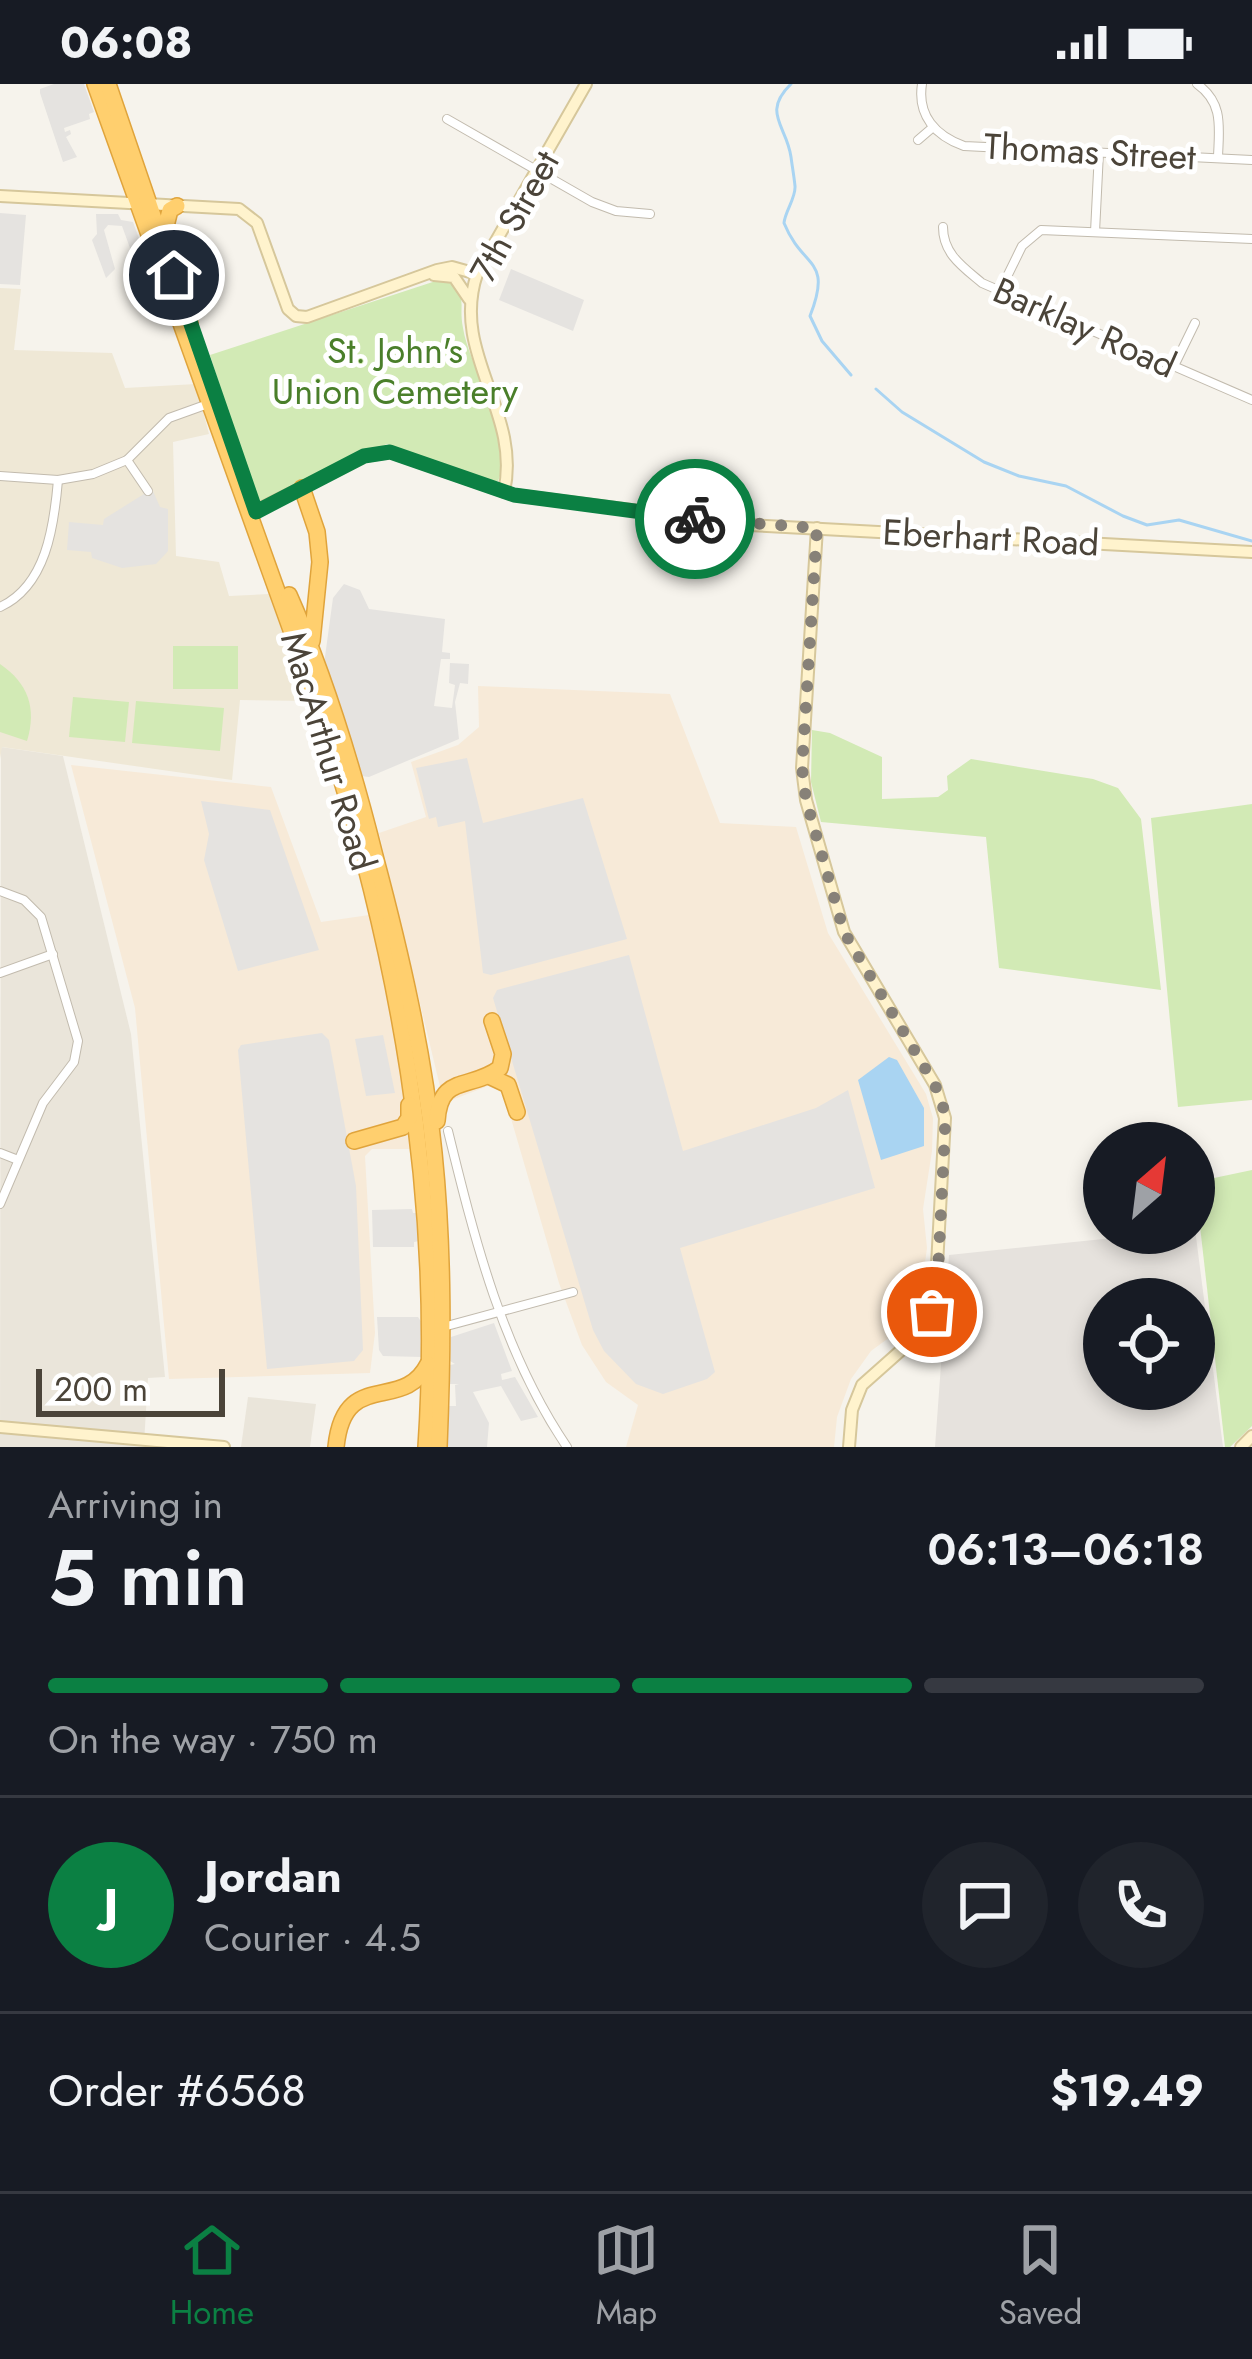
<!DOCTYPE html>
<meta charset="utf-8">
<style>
:root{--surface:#171b24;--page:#20242c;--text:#f1f3f6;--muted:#9ea1a6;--line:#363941;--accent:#0b8043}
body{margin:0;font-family:Jost,sans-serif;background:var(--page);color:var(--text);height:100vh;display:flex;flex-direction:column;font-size:45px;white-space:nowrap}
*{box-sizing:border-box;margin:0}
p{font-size:39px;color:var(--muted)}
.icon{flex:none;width:66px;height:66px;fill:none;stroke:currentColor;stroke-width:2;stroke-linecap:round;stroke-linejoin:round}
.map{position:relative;height:1363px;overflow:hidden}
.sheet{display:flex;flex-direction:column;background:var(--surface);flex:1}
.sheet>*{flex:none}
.needle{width:78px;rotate:28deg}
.controls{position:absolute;left:1083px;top:1038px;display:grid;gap:24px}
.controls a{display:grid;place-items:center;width:132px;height:132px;border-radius:50%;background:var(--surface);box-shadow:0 6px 18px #0003;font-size:60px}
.scale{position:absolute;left:36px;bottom:30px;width:189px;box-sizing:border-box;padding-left:12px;border:6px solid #4b4439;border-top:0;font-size:33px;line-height:42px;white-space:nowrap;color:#4b4439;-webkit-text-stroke:9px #fff;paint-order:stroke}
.pin{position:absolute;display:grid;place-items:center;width:102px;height:102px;color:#fff;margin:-51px;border:6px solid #fff;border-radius:50%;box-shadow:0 3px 12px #0007}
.courier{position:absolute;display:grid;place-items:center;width:120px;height:120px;margin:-60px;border:9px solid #0b8043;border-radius:50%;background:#fff;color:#222;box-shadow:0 3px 15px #0007}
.head em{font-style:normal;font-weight:600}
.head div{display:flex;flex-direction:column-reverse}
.head{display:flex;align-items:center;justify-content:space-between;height:204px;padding:0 48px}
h1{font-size:78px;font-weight:600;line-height:90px}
.bar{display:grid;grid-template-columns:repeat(4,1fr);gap:18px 12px;align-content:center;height:144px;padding:0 48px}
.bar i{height:15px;border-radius:9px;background:var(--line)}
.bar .active{background:var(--accent)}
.bar p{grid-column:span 4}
.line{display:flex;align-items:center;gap:30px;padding:0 48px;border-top:3px solid var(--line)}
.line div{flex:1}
.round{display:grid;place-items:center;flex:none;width:126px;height:126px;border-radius:63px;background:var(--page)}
.status{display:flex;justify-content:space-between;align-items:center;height:84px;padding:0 60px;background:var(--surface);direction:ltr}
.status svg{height:33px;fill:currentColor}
.menu{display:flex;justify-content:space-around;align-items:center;height:168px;border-top:3px solid var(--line);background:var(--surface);font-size:33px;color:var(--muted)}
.menu a{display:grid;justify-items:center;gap:6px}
.menu .active{color:var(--accent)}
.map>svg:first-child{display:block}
.residential{fill:#eae5da}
.commercial{fill:#f7ead8}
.industrial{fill:#e6e2dd;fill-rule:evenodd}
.education{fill:#efe8d6}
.green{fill:#d2eab5}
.parking{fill:#e5e3e0}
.water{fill:#a9d4f2}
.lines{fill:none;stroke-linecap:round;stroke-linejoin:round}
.stream{stroke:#a9d4f2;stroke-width:3}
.street-casing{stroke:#c2bbae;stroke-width:10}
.secondary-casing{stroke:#d6c79b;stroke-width:14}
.highway-casing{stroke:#e0a43c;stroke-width:18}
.street{stroke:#fff;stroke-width:8}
.secondary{stroke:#fff3cd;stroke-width:10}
.highway{stroke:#ffcf6e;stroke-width:15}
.done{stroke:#878178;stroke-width:12;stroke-dasharray:0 21.6}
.route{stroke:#0b8043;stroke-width:15}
.labels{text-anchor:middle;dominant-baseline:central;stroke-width:10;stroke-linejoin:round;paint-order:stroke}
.street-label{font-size:36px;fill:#4b4439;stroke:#fff}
.park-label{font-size:36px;fill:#4a7f2a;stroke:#fff}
</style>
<div class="status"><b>06:08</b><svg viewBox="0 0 49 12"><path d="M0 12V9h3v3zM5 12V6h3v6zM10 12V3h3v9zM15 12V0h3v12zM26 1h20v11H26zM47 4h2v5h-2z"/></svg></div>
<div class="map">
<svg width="1252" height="1363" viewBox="0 0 1252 1363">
<rect width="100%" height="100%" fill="#f6f3ec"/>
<!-- residential -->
<g class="residential">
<polygon points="1,663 63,672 131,950 165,1293 148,1294 144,1359 182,1363 0,1363"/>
<polygon points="248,1313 316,1320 310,1363 241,1363"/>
</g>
<!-- commercial -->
<g class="commercial">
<polygon points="478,602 670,610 720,739 796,743 828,849 926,1010 933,1034 932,1067 923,1125 927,1164 920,1215 909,1239 871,1267 851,1295 837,1333 834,1363 626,1363 638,1321 606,1298 582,1261 559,1199 503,1007 488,1002 444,1019 379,749 426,733 411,678 458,661 479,643"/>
<polygon points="71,681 271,703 321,838 369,831 395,947 413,1065 372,1065 365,1072 375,1249 370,1289 169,1295 135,924"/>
</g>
<!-- industrial -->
<path class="industrial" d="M 1195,1145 L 1223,1363 L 935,1363 L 949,1171 L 1161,1149 L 1194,1149 ZM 1104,1215 L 1194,1215 L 1194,1305 L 1104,1305 Z"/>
<!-- education -->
<polygon class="education" points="0,204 21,205 14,266 112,269 125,304 196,300 209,350 173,358 176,472 219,478 229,512 269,510 306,617 240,616 232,696 2,663 0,675"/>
<!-- green -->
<g class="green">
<path d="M 448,193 C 469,215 458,219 463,244 C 470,288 519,353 498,397 L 488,397 L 387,360 L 258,421 L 210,271 Z"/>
<rect x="173" y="562" width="65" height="43"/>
<path d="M 0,580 C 28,599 37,624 27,657 L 0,648 Z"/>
<polygon points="73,613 129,618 125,658 69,653"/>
<polygon points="136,617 224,624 220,667 132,659"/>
<polygon points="812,646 830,649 882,673 882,715 938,713 948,706 947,692 971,675 1093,695 1118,704 1141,735 1161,906 999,884 986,753 821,738 811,698"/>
<polygon points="1252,720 1252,1016 1178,1023 1151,734"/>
<polygon points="1252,1086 1252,1342 1230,1363 1225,1363 1195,1098"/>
</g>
<!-- parking -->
<g class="parking">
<polygon points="54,0 84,0 94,28 89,30 90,35 64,44 65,48 70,46 71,50 66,53 77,73 63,78 40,9 40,5"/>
<polygon points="0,129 26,131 20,201 0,200"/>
<polygon points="96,130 118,130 121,136 133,138 148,179 143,184 138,186 122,142 108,141 104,146 115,185 106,194 92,156 97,150"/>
<polygon points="511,185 584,216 573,247 499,216"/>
<polygon points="152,405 160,423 168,425 168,467 156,480 122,484 92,474 91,468 67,466 69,438 103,441 104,435"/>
<polygon points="344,500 360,506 369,525 445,535 442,568 450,569 450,575 441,575 434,622 452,624 455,601 449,599 450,579 469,580 468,600 460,599 455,618 459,655 369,693 361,692 324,580 333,514"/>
<polygon points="467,674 483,739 583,714 627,855 491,891 483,889 465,737 438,743 436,733 429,735 416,684"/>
<polygon points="201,717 270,726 319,866 238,887 204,776 209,750"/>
<polygon points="629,871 683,1067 816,1024 848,1006 875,1104 680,1164 715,1288 707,1295 663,1310 636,1300 604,1267 593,1246 493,914 497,906"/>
<polygon points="322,949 329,956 356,1102 363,1266 354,1277 267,1285 238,966 241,961"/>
<polygon points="383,951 395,1009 366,1012 355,955"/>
<polygon points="412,1125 413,1129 417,1129 419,1157 414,1158 414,1163 373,1163 372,1126"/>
<polygon points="377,1233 418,1233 422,1239 421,1273 383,1272 379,1266"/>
<polygon points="494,1239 512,1287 501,1290 502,1296 515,1293 538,1333 521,1337 501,1302 473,1308 489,1339 487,1363 448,1363 447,1322 456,1322 455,1301 459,1300 449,1300 450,1281 455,1280 450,1277 451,1253"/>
</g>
<!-- water -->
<polygon class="water" points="889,973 897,976 924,1024 924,1062 881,1076 858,996"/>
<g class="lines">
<!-- stream -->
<g class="stream">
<path d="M 791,0 C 761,29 787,42 791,73 C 792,81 794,92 795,102 C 796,114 785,127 784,139 C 803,186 833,173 810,232 L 822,257 L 851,291"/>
<polyline points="876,305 902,328 984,378 1019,392 1066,402 1123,432 1147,441 1179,436 1252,457"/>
</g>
<defs>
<g id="street">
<path d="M 922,0 C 917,32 936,52 964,62 L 1252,76"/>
<path d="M 1197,0 C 1224,19 1219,44 1218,73"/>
<polyline points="447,35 592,118 616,127 650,130"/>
<polyline points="918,56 932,44"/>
<path d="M 943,143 C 943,170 963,183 982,199 L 1252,316"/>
<polyline points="1095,148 1099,68"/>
<polyline points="1000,207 1022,162 1041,146 1252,155"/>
<polyline points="1174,282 1195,239"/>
<polyline points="127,376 148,407"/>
<polyline points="0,392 58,396 93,390 127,376 169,334 208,320"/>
<path d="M 0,523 C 46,502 54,443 58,396"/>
<polyline points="0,807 24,816 41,833 78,957 74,978 43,1019 0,1120"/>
<polyline points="0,889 53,870"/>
<path d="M 448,1047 C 475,1157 503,1269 567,1363"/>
<polyline points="0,1069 18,1076"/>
<polyline points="443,1243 573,1208"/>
</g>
<g id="secondary">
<polyline points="0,112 239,125 257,139 288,225 296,232 307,233 437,186 452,183 477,190"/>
<polyline points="434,191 454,193 469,215"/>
<path d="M 504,408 C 522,328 450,270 477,190 L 586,0"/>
<polyline points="249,430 365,372 390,368 514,411 749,441 1252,468"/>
<polyline points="817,444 802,684 806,716 844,848 935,1001 945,1034 935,1218 916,1253 862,1301 852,1326 849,1363"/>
<polyline points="0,1343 224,1363"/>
<polyline points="1241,1363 1252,1352"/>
</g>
<g id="highway">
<path d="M 95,0 L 319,624 C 398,864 443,1110 426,1363"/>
<polyline points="108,0 190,240"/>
<polyline points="163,154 170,126 177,122"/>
<polyline points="302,404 317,448 320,478 312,557"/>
<path d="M 289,511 C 326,594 353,684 375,772 C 401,870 424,969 434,1069 C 444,1167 443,1265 439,1363"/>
<polyline points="489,992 508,1001 517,1028"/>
<path d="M 437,1037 C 440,989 470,1007 500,984 L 503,970 L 492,937"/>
<polyline points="354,1057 403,1043 409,1034 409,1021"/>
<path d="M 336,1363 C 344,1283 403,1330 428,1280"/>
</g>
</defs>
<!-- street casing -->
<use href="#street" class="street-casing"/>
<!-- secondary casing -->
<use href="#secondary" class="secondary-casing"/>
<!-- highway casing -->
<use href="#highway" class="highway-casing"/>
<!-- street -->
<use href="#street" class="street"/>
<!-- secondary -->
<use href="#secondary" class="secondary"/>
<!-- highway -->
<use href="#highway" class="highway"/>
</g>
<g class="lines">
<!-- done -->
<polyline class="done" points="695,435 817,444 802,684 806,716 844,848 935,1001 943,1022 945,1046 937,1208 932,1228"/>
<!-- route -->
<polyline class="route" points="174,191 256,428 364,372 390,368 514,411 695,435"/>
</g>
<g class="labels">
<!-- street labels -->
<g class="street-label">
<text transform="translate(1090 67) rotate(3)">Thomas Street</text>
<text transform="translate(514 132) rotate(-61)">7th Street</text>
<text transform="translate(1085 243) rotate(24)">Barklay Road</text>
<text transform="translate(991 453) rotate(3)">Eberhart Road</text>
<text transform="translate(329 667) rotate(73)">MacArthur Road</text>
</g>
<!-- park labels -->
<g class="park-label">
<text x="395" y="266">St. John's<tspan x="395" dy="41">Union Cemetery</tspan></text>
</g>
</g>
</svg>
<div class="controls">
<a><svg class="needle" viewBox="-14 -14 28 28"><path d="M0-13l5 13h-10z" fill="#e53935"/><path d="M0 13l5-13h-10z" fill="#9ea1a6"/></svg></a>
<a><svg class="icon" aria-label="locate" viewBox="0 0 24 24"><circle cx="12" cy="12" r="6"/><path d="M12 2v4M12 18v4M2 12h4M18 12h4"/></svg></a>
</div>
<div class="scale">200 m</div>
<div class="pin" style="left:932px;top:1228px;background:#ea580c"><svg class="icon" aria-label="bag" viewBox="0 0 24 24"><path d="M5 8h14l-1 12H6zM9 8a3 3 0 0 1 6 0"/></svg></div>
<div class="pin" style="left:174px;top:191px;background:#1f2937"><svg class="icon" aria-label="home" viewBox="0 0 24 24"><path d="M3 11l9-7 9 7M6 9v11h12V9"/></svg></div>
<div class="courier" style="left:695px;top:435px"><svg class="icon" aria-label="bike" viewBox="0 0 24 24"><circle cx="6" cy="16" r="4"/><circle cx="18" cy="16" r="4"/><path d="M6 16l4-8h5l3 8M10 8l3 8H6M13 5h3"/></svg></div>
</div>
<section class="sheet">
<div class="head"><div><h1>5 min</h1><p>Arriving in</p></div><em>06:13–06:18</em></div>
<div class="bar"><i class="active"></i><i class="active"></i><i class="active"></i><i></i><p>On the way · 750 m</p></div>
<div class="line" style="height:216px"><b class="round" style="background:var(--accent);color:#fff">J</b><div><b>Jordan</b><p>Courier · 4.5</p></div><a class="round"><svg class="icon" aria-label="chat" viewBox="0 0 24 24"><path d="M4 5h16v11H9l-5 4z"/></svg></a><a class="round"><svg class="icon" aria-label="phone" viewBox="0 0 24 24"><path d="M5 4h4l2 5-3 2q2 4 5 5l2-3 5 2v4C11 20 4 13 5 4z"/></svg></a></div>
<div class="line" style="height:156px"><div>Order #6568</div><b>$19.49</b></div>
</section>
<nav class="menu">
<a class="active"><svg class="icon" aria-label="home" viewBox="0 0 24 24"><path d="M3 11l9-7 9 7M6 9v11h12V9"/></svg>Home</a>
<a><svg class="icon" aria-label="map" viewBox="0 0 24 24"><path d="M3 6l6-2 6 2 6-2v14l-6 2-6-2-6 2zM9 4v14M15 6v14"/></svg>Map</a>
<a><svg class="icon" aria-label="saved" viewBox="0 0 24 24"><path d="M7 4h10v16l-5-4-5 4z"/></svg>Saved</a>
</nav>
